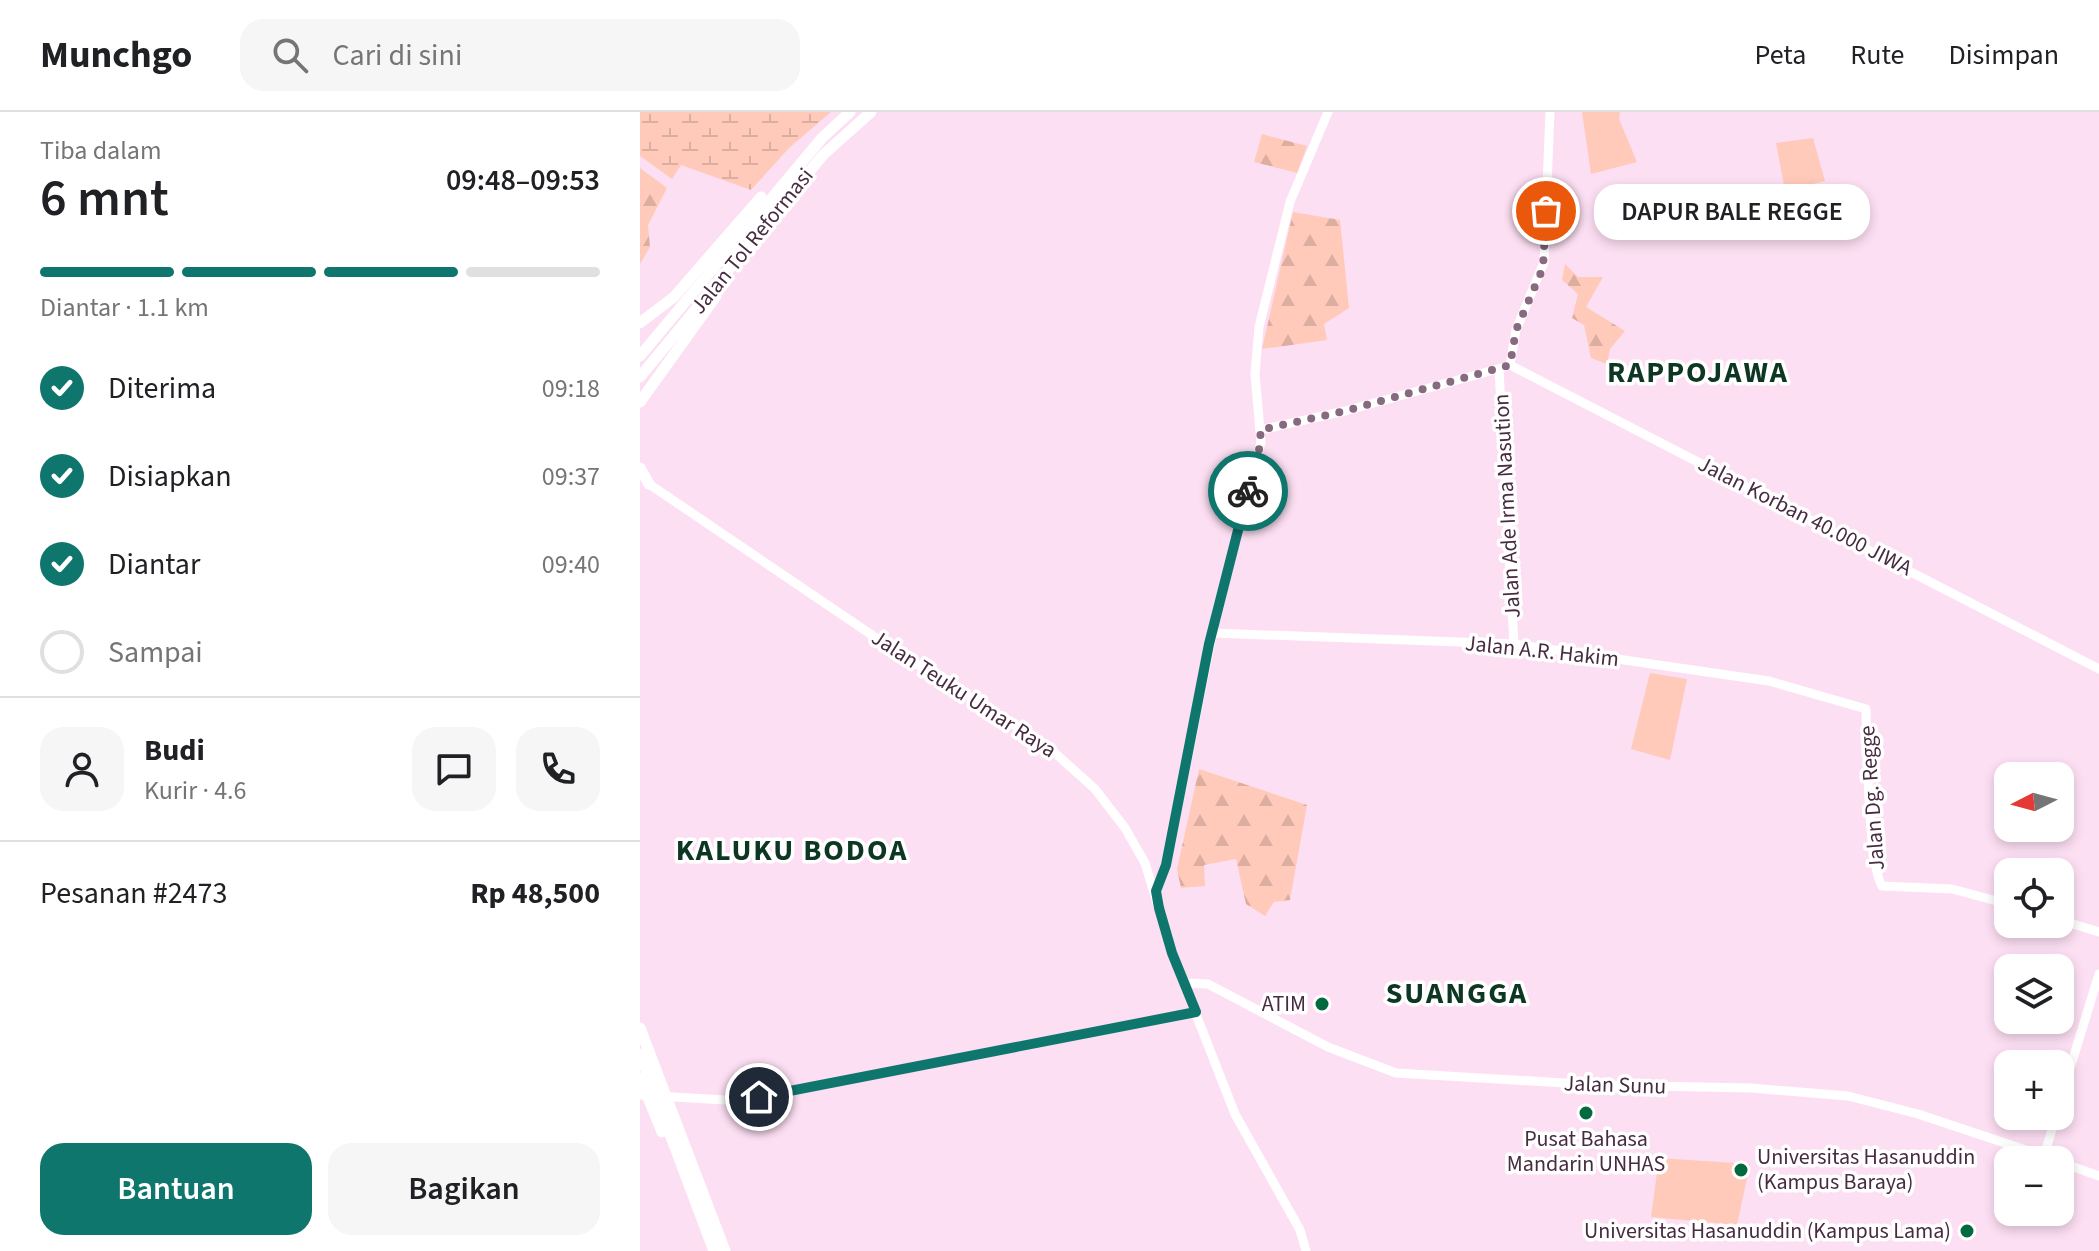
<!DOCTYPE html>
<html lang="id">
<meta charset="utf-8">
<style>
:root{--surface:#fff;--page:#f6f6f6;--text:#202124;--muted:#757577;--line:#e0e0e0;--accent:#0f766e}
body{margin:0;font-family:"Source Sans 3",sans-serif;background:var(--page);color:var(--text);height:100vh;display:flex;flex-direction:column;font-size:30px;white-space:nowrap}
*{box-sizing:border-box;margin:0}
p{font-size:26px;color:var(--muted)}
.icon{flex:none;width:44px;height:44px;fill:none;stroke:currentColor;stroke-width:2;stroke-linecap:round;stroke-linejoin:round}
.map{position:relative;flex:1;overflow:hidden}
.details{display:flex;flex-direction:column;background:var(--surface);width:640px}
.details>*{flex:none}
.needle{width:52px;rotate:264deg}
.tools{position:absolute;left:1354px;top:650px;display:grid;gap:16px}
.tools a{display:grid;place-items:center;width:80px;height:80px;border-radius:16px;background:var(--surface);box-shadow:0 4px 12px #0003;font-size:40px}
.pin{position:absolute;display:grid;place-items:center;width:68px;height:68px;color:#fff;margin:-34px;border:4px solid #fff;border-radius:50%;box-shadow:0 2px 8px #0007}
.courier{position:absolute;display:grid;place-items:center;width:80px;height:80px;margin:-40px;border:6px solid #0f766e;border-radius:50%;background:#fff;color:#222;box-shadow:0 2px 10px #0007}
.bubble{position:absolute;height:56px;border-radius:24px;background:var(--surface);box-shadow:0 4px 12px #0003;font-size:26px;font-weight:600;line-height:56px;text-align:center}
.summary em{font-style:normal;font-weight:600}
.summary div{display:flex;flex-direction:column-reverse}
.summary{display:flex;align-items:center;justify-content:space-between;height:136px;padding:0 40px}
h1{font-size:52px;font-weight:600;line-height:60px}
.bar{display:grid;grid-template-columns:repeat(4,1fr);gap:12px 8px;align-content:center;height:96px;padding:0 40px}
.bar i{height:10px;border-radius:6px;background:var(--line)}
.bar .current{background:var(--accent)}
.bar p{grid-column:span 4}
.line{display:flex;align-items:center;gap:20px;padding:0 40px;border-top:2px solid var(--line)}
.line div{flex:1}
.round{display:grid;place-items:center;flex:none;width:84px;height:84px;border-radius:24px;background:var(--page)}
ol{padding:0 40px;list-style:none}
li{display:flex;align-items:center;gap:24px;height:88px}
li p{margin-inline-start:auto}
li .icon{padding:8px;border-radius:50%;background:var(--accent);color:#fff;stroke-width:4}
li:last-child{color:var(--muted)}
li i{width:44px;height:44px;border:4px solid var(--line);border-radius:50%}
.primary-button{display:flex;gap:16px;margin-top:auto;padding:16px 40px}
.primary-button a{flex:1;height:92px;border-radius:24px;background:var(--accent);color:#fff;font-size:32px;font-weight:600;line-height:92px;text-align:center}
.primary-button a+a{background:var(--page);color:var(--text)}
header{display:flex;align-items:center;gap:48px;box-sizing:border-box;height:112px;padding:0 40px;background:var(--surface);border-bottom:2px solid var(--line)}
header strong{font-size:38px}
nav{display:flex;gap:44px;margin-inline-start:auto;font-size:28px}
.search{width:560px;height:72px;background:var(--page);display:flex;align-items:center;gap:20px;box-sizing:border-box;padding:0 28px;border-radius:24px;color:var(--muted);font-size:30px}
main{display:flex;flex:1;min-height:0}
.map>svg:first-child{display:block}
.green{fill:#ffcaba}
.forest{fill:url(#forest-firs)}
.wetland{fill:url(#wetland-marsh)}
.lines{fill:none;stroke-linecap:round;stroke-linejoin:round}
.secondary{stroke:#fff;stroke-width:9}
.highway{stroke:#fff;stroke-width:11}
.done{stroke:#876a7f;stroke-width:8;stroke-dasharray:0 14.4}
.route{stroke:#0f766e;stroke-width:10}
.poi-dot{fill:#036a40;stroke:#fff;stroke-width:3}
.labels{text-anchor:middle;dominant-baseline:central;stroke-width:7;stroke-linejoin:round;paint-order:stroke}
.street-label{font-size:22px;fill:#472b40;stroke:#fff}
.poi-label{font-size:22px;fill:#472b40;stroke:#fff;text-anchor:end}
.district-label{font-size:30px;font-weight:bold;letter-spacing:2px;fill:#0d3722;stroke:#fff}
</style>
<header>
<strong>Munchgo</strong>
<div class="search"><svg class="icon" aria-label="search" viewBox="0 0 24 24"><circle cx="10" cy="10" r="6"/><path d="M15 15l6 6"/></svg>Cari di sini</div>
<nav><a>Peta</a><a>Rute</a><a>Disimpan</a></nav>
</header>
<main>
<section class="details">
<div class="summary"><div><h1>6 mnt</h1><p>Tiba dalam</p></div><em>09:48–09:53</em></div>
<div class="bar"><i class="current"></i><i class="current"></i><i class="current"></i><i></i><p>Diantar · 1.1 km</p></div>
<ol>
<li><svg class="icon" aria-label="check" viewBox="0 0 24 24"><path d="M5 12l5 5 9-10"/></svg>Diterima<p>09:18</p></li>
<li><svg class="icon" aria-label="check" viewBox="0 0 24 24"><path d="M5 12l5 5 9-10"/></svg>Disiapkan<p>09:37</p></li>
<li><svg class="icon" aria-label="check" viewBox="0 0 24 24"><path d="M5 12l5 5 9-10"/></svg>Diantar<p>09:40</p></li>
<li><i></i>Sampai</li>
</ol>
<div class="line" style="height:144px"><a class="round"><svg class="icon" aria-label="person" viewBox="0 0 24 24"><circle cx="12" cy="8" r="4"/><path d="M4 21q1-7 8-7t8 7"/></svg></a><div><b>Budi</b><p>Kurir · 4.6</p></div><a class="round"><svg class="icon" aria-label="chat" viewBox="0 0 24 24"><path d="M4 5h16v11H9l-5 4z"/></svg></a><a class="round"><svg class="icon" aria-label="phone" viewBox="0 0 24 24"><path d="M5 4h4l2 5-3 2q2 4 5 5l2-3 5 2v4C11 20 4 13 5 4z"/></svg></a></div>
<div class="line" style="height:104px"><div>Pesanan #2473</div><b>Rp 48,500</b></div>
<div class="primary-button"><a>Bantuan</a><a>Bagikan</a></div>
</section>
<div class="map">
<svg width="1459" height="1139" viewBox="0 0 1459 1139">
<defs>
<pattern id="forest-firs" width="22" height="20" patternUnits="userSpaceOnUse" patternTransform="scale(2)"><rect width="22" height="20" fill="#ffcaba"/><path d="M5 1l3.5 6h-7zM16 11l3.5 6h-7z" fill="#dcaea1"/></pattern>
<pattern id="wetland-marsh" width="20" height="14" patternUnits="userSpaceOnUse" patternTransform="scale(2)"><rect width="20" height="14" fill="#ffcaba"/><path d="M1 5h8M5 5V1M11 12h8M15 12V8" fill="none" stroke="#dcaea1"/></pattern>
</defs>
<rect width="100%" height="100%" fill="#fddff3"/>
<!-- green -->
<g class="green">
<polygon points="942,0 980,0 979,7 997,50 951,62"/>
<polygon points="1173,26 1185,69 1145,79 1136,31"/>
<polygon points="1010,561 1047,567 1030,648 991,637"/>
<polygon points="1019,1046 1110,1052 1097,1113 1011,1105"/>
</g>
<!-- forest -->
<g class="forest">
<polygon points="622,22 667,34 657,61 614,50"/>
<polygon points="0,56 27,76 8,113 10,135 0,152"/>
<polygon points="653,100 700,108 709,196 684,212 687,228 622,237"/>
<polygon points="925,152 938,165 963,165 946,195 985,219 970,237 967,252 951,246 944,213 932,206 938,182 922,168"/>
<polygon points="559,657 667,693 650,788 634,790 625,804 606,792 596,747 564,753 565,774 541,776 537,757"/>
</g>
<!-- wetland -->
<polygon class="wetland" points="0,0 191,0 149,36 111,78 41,53 32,67 0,44"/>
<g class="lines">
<!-- secondary -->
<g class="secondary">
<polyline points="870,253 1459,557"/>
<polyline points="870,253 876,218 904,150 910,0"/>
<polyline points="859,257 874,532"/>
<polyline points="620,318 705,299 865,255"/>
<polyline points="9,372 254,538 406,633 455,677 485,716 505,751 532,841 595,1002 660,1118 666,1139"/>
<path d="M 572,521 L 874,532 L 1129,569 L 1226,597 C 1227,630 1228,753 1242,774 L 1312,777 L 1368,792"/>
<polyline points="516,779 526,753 576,503 621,330 615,262 619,215 650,90 688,0"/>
<polyline points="1420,808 1459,820"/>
<polyline points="545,871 568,872 688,935 756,961 958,973 1111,976 1208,984 1278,1002 1416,1048"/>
<polyline points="0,983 85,988 119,985 556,900"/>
<polyline points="1420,989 1459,862"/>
<polyline points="1404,1044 1416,1004"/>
<polyline points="1420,1050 1459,1064"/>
</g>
<!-- highway -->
<g class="highway">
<polyline points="0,211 34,185 121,85"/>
<polyline points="0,244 182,26 210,0"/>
<polyline points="0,265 183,43 231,0"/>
<polyline points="0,290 76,184"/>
<polyline points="0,356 9,372"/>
<polyline points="0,916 85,1139"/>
<polyline points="0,942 74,1139"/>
<polyline points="0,966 22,1020"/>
</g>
</g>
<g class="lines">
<!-- done -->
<polyline class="done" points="608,379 621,330 620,318 705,299 870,253 876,218 903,156 906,99"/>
<!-- route -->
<polyline class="route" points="119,985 556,900 532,841 519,796 516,779 526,753 569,532 608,379"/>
</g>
<!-- markers -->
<g class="poi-dot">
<circle cx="682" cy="892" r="8"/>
<circle cx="946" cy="1001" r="8"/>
<circle cx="1101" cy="1058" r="8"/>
<circle cx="1327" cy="1119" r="8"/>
</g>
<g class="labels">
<!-- street labels -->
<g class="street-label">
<text transform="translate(112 129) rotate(-51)">Jalan Tol Reformasi</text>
<text transform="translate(867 394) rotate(-93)">Jalan Ade Irma Nasution</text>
<text transform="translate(1165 404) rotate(27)">Jalan Korban 40.000 JIWA</text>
<text transform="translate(902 539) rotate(6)">Jalan A.R. Hakim</text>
<text transform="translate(324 582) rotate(33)">Jalan Teuku Umar Raya</text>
<text transform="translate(1232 686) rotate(-94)">Jalan Dg. Regge</text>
<text transform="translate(975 973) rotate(2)">Jalan Sunu</text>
</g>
<!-- poi labels -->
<g class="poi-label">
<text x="666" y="892">ATIM</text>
<text x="946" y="1027" text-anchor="middle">Pusat Bahasa<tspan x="946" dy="25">Mandarin UNHAS</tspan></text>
<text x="1117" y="1045" text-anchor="start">Universitas Hasanuddin<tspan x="1117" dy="25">(Kampus Baraya)</tspan></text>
<text x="1311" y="1119">Universitas Hasanuddin (Kampus Lama)</text>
</g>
<!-- district labels -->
<g class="district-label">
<text x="1058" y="260">RAPPOJAWA</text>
<text x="152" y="738">KALUKU BODOA</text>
<text x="817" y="881">SUANGGA</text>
</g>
</g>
</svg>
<div class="tools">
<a><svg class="needle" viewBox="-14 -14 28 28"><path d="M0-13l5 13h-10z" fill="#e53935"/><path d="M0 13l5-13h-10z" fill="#757577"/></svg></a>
<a><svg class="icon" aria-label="locate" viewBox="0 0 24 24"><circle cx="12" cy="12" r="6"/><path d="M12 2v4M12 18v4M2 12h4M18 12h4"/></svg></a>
<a><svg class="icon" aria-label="layers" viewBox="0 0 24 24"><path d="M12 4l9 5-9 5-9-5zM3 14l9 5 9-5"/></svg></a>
<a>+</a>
<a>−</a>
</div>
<div class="pin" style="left:906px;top:99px;background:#ea580c"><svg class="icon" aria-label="bag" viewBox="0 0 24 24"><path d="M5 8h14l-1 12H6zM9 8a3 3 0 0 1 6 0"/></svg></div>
<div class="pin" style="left:119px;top:985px;background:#1f2937"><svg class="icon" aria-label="home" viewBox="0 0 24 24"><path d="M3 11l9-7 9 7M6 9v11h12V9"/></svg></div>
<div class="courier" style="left:608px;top:379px"><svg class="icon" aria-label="bike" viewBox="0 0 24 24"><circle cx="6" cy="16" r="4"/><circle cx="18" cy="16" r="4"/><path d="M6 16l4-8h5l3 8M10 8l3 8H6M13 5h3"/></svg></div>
<div class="bubble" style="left:954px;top:72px;width:276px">DAPUR BALE REGGE</div>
</div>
</main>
